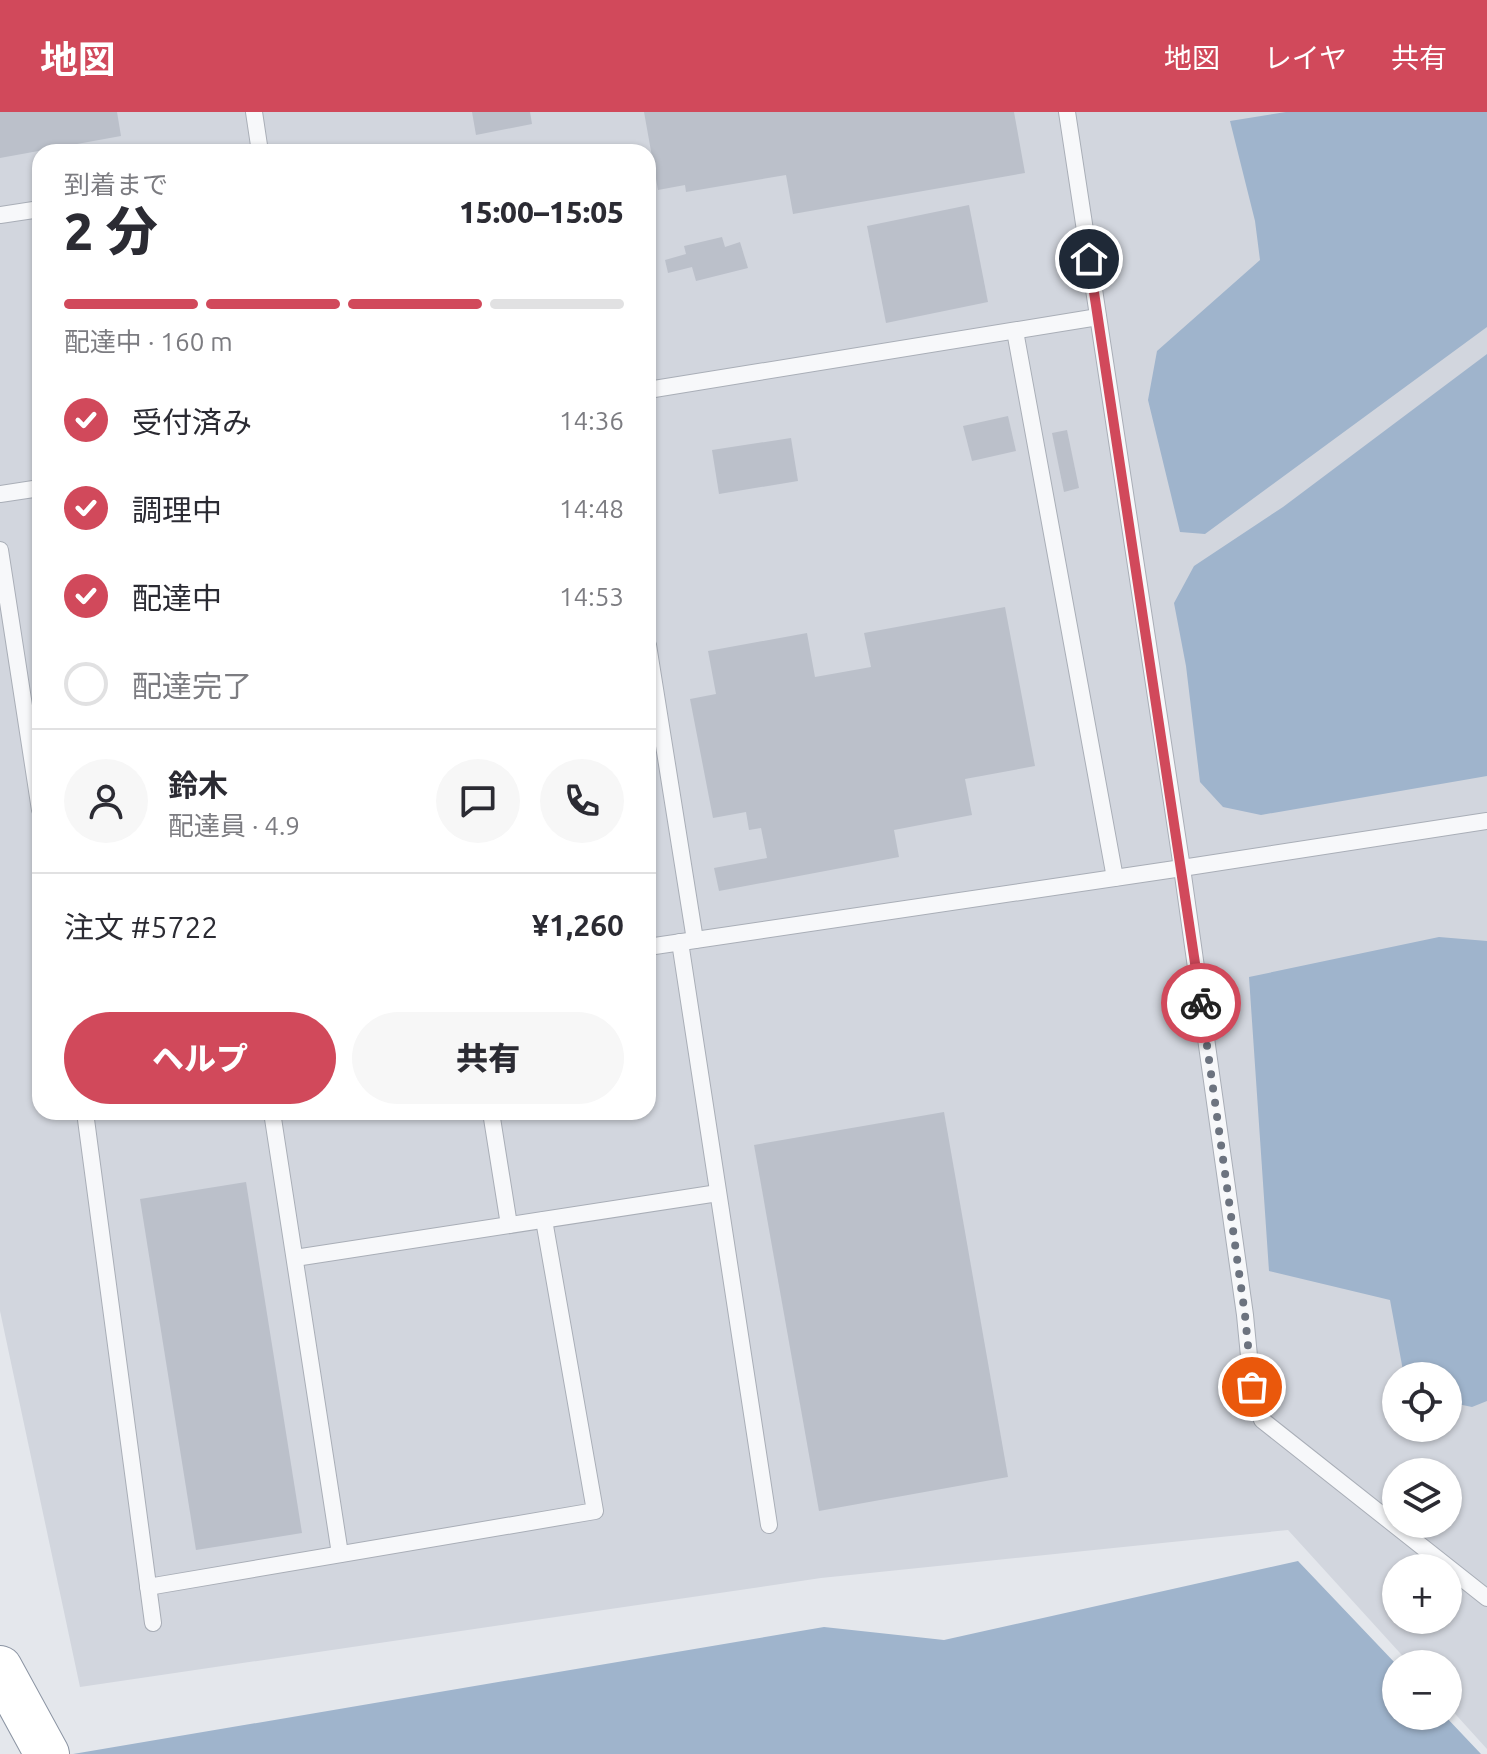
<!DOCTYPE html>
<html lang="ja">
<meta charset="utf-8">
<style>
:root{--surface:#fff;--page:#f7f7f7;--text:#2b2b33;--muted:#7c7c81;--line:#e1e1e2;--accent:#d1495b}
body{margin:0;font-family:Ubuntu,"Noto Sans JP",sans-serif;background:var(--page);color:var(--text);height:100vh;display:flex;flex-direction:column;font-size:30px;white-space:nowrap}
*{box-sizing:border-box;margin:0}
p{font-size:26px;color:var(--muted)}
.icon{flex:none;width:44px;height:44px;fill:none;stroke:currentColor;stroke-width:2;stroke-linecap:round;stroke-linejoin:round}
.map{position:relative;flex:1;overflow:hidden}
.drawer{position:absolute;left:32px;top:32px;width:624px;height:976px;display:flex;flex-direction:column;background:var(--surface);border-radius:24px;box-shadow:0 2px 6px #0004}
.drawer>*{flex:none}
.controls{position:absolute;left:1382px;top:1250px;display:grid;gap:16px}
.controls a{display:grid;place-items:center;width:80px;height:80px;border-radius:50%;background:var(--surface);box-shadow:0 2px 6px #0004;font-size:40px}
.pin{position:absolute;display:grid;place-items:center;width:68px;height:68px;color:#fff;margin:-34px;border:4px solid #fff;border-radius:50%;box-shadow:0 2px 8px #0007}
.courier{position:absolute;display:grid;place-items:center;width:80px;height:80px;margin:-40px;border:6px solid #d1495b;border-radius:50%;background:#fff;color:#222;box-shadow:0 2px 10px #0007}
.overview em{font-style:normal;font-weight:800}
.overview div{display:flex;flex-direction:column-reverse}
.overview{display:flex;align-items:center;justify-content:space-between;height:136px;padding:0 32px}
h1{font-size:52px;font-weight:800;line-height:60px}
.bar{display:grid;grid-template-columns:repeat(4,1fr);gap:12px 8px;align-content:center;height:96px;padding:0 32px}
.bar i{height:10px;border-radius:6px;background:var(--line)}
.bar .current{background:var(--accent)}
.bar p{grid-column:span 4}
.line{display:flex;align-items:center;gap:20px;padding:0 32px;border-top:2px solid var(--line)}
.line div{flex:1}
.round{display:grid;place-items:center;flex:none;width:84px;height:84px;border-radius:42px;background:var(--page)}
ol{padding:0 32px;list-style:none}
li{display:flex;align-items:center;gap:24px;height:88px}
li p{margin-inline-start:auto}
li .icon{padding:8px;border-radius:50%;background:var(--accent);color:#fff;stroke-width:4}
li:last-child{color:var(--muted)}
li i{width:44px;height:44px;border:4px solid var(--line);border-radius:50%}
.action{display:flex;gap:16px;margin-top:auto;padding:16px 32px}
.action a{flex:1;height:92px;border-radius:48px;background:var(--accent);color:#fff;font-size:32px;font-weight:800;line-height:92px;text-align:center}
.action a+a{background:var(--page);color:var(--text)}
header{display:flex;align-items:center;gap:48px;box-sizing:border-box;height:112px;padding:0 40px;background:var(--accent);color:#fff}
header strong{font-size:38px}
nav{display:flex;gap:44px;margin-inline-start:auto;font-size:28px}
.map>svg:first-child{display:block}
.built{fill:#d2d6de;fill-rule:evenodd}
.water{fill:#9fb4cc}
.building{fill:#bbc0ca}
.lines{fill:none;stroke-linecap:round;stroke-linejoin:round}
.service-casing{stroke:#a9aeb7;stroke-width:18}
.motorway-casing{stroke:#8b94a3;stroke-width:46}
.service{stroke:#f7f8fa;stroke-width:16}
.motorway{stroke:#fff;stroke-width:44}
.done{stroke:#6c737f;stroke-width:8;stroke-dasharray:0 14.4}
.route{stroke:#d1495b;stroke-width:10}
</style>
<header>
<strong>地図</strong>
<nav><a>地図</a><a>レイヤ</a><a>共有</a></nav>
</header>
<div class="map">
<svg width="1487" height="1642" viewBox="0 0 1487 1642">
<rect width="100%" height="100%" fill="#e4e7ec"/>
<!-- built -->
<path class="built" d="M 0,0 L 1487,0 L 1487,1637 L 1448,1594 L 1448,1552 L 1410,1552 L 1288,1418 L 821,1466 L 80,1575 L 0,1199 ZM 40,40 L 648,40 L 648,1000 L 40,1000 ZM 1396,1264 L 1448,1264 L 1448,1316 L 1396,1316 ZM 1396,1360 L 1448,1360 L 1448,1412 L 1396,1412 ZM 1396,1456 L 1448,1456 L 1448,1508 L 1396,1508 Z"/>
<!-- water -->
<g class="water">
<polygon points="1286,0 1487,0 1487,215 1205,422 1180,420 1148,288 1157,239 1260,148 1255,109 1230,9"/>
<polygon points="1487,242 1487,664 1261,703 1223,695 1200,670 1186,554 1174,491 1194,454 1283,395"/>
<polygon points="1439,825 1487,829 1487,1289 1472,1295 1448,1290 1448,1264 1404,1264 1390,1188 1269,1159 1249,865"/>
<polygon points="1298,1449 1396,1552 1396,1604 1445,1604 1481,1642 73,1642 824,1515 944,1528"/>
</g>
<!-- building -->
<g class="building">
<polygon points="0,0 117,0 121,24 0,46"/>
<polygon points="472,0 530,0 532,12 476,23"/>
<polygon points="644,0 1014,0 1025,61 793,102 786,63 686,80 685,73 658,78"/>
<polygon points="969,93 988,190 886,211 867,114"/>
<polygon points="722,125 725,135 740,130 748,156 696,169 692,155 668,161 665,148 686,142 684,134"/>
<polygon points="1008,304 1016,339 972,349 963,314"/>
<polygon points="1067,318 1079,376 1064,380 1052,321"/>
<polygon points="791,326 798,369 719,382 712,338"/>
<polygon points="1005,495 1035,654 965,667 972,703 894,718 899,745 719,779 714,756 767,746 761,716 749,718 746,700 713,706 690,587 716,582 708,539 807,521 815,565 871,555 864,521"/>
<polygon points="944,1000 1008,1365 819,1399 754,1033"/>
<polygon points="246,1070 302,1421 196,1438 140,1087"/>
</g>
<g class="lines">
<defs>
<g id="service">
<polyline points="254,0 260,40"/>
<polyline points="1067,0 1182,756 1245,1203 1252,1275 1262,1308 1487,1486"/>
<polyline points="0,103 40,97"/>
<polyline points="1015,219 1115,766"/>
<polyline points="648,278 1098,205"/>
<polyline points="0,382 40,376"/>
<polyline points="0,438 40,698"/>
<polyline points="648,533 695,828"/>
<polyline points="680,830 769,1413"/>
<polyline points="648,835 1182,756 1487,709"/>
<polyline points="85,1000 153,1511"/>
<polyline points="272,1000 340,1442"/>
<polyline points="491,1000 509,1113"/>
<polyline points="295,1146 718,1081"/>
<polyline points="148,1475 595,1399 544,1108"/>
</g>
<polyline id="motorway" points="0,1556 47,1642"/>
</defs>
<!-- service casing -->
<use href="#service" class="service-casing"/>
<!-- motorway casing -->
<use href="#motorway" class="motorway-casing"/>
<!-- service -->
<use href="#service" class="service"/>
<!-- motorway -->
<use href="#motorway" class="motorway"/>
</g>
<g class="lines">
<!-- done -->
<polyline class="done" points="1201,891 1245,1203 1252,1275"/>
<!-- route -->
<polyline class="route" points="1089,147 1201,891"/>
</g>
</svg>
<div class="controls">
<a><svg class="icon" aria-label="locate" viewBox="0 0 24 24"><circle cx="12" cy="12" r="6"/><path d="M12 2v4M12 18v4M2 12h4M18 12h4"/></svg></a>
<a><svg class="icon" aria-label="layers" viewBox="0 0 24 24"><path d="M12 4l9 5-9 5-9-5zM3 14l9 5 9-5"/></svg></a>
<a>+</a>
<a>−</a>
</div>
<div class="pin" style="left:1252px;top:1275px;background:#ea580c"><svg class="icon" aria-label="bag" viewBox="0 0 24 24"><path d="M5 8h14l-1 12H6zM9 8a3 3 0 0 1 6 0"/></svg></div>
<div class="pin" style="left:1089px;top:147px;background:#1f2937"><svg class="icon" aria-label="home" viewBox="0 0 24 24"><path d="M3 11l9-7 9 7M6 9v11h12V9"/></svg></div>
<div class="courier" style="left:1201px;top:891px"><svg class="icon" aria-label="bike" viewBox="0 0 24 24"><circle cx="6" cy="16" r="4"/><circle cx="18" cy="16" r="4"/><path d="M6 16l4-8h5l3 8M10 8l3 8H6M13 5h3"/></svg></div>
<section class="drawer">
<div class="overview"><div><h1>2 分</h1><p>到着まで</p></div><em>15:00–15:05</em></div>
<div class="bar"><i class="current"></i><i class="current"></i><i class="current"></i><i></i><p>配達中 · 160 m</p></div>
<ol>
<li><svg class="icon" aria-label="check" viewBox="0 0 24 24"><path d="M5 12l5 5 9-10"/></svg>受付済み<p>14:36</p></li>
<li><svg class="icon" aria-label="check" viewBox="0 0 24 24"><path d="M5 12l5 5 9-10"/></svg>調理中<p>14:48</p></li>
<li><svg class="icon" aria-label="check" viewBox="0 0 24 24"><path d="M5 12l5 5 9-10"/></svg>配達中<p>14:53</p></li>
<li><i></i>配達完了</li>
</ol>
<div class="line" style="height:144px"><a class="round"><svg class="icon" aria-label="person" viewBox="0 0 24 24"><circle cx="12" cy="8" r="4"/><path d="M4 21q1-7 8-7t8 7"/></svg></a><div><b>鈴木</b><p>配達員 · 4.9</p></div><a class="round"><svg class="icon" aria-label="chat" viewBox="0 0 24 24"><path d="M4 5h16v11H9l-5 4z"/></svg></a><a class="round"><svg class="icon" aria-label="phone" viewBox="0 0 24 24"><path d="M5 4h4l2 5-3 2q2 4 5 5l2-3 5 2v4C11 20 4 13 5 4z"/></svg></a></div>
<div class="line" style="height:104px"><div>注文 #5722</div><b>¥1,260</b></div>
<div class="action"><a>ヘルプ</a><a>共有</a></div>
</section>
</div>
